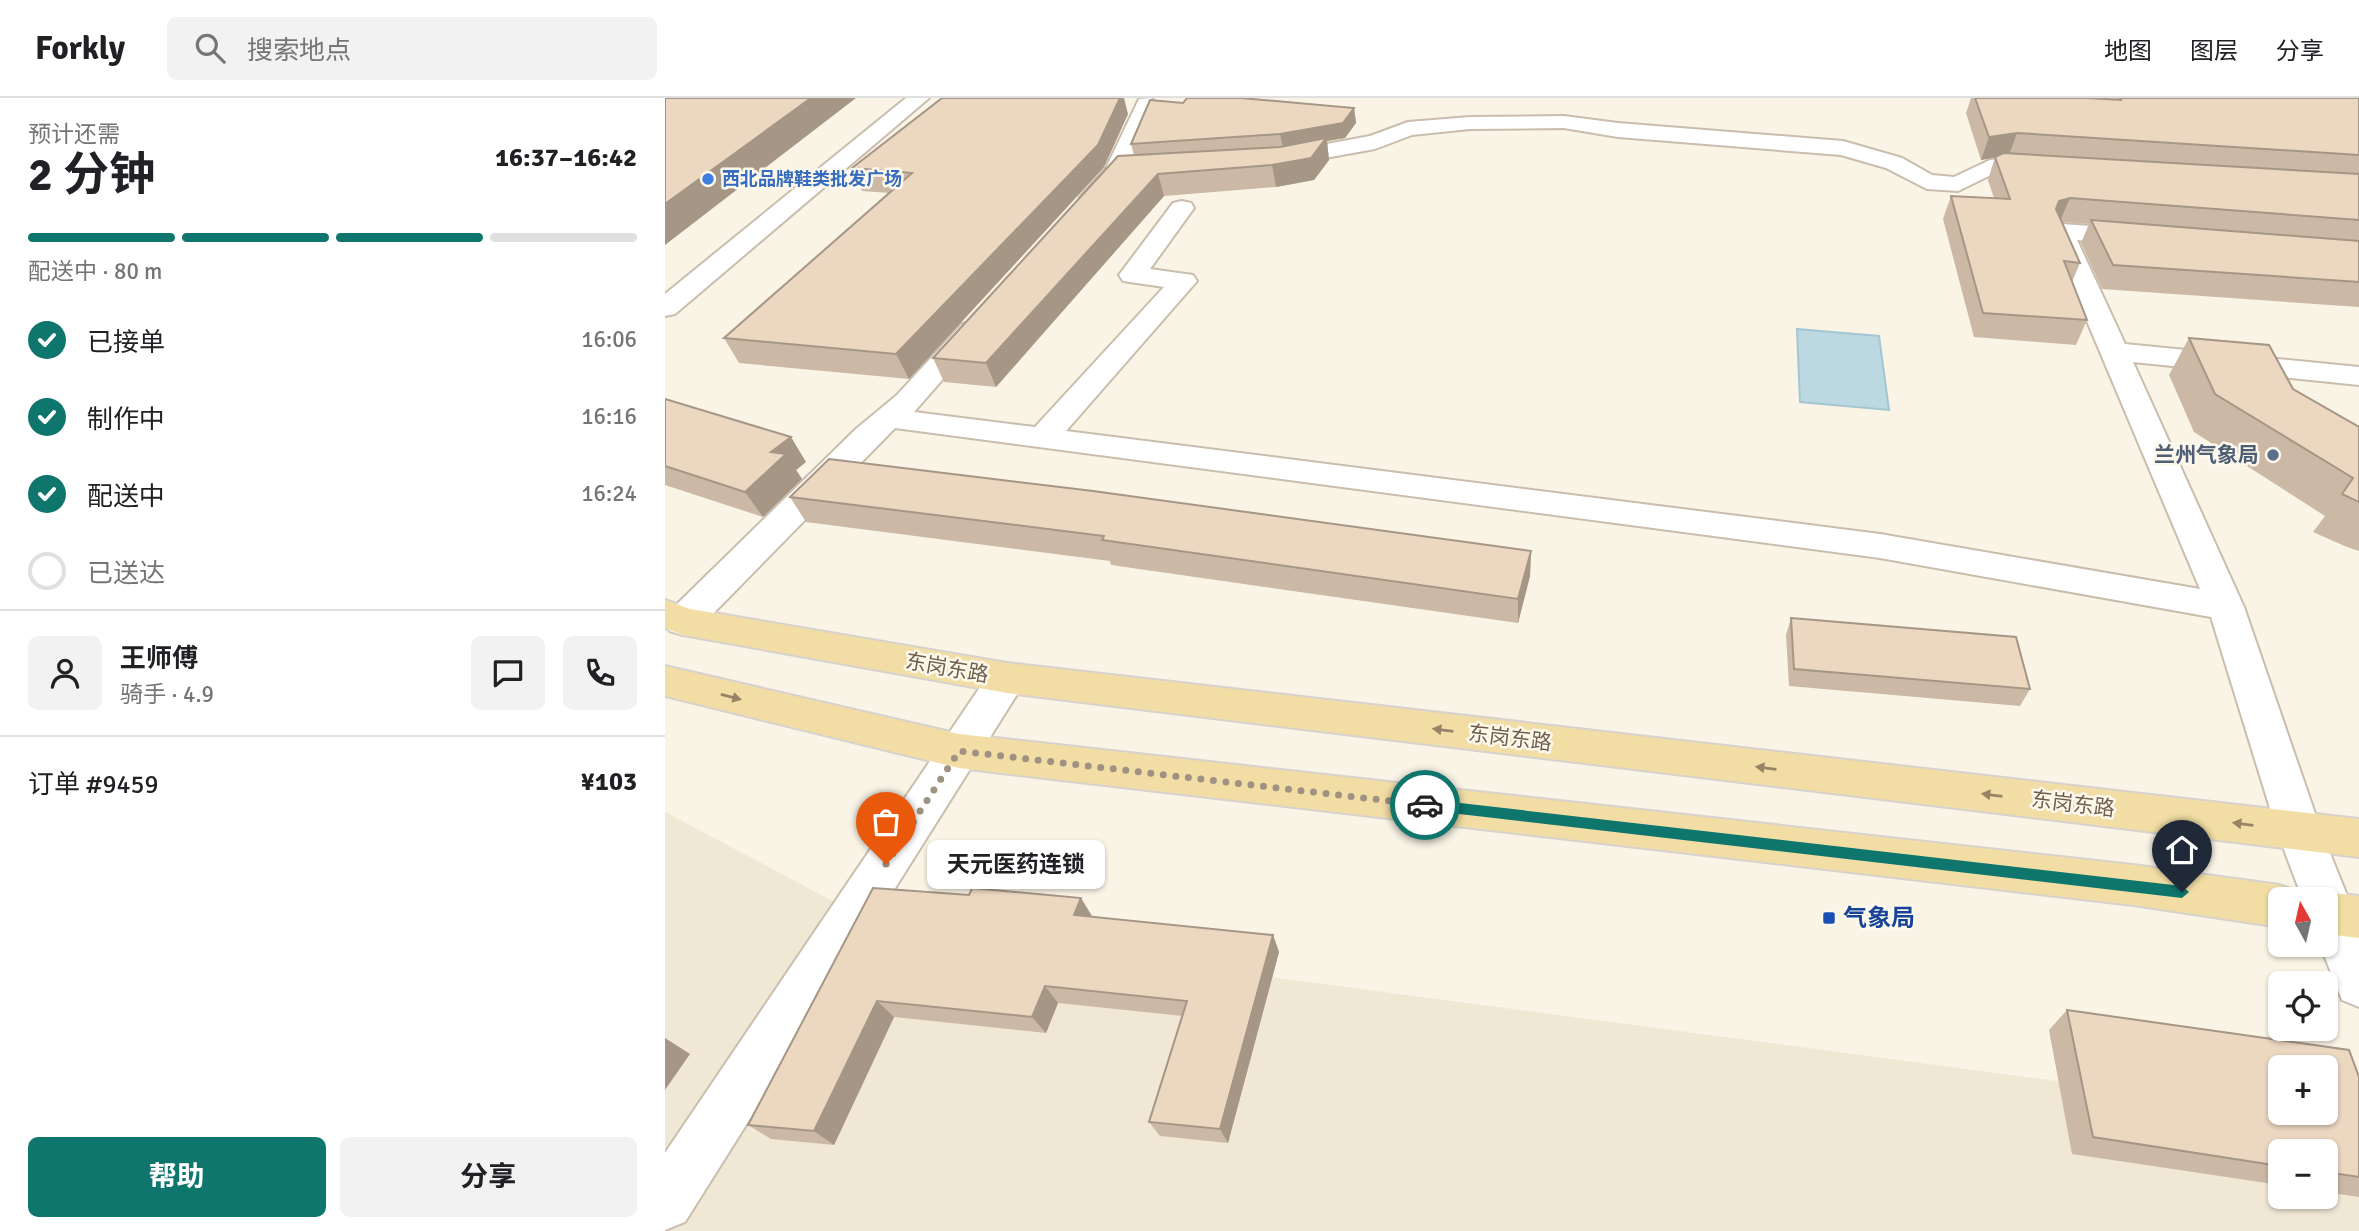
<!DOCTYPE html>
<html lang="zh">
<meta charset="utf-8">
<style>
:root{--surface:#fff;--page:#f2f2f2;--text:#202124;--muted:#757577;--line:#e0e0e0;--accent:#0f766e}
body{margin:0;font-family:Signika,"Noto Sans SC",sans-serif;background:var(--page);color:var(--text);height:100vh;display:flex;flex-direction:column;font-size:26px;white-space:nowrap}
*{box-sizing:border-box;margin:0}
p{font-size:23px;color:var(--muted)}
.icon{flex:none;width:38px;height:38px;fill:none;stroke:currentColor;stroke-width:2;stroke-linecap:round;stroke-linejoin:round}
.map{position:relative;flex:1;overflow:hidden}
.sheet{display:flex;flex-direction:column;background:var(--surface);width:665px}
.sheet>*{flex:none}
.needle{width:46px;rotate:352deg}
.buttons{position:absolute;left:1603px;top:789px;display:grid;gap:14px}
.buttons a{display:grid;place-items:center;width:70px;height:70px;border-radius:10px;background:var(--surface);box-shadow:0 2px 5px #0004;font-size:35px}
.pin{position:absolute;display:grid;place-items:center;width:60px;height:60px;color:#fff;margin:-72px -30px;border-radius:50% 50% 50% 0;rotate:-45deg;box-shadow:0 0 7px #0007}
.pin .icon{rotate:45deg}
.courier{position:absolute;display:grid;place-items:center;width:70px;height:70px;margin:-35px;border:5px solid #0f766e;border-radius:50%;background:#fff;color:#222;box-shadow:0 2px 9px #0007}
.bubble{position:absolute;height:49px;border-radius:10px;background:var(--surface);box-shadow:0 2px 5px #0004;font-size:23px;font-weight:700;line-height:49px;text-align:center}
.headline em{font-style:normal;font-weight:700}
.headline div{display:flex;flex-direction:column-reverse}
.headline{display:flex;align-items:center;justify-content:space-between;height:119px;padding:0 28px}
h1{font-size:46px;font-weight:700;line-height:52px}
.bar{display:grid;grid-template-columns:repeat(4,1fr);gap:10px 7px;align-content:center;height:84px;padding:0 28px}
.bar i{height:9px;border-radius:5px;background:var(--line)}
.bar .active{background:var(--accent)}
.bar p{grid-column:span 4}
.line{display:flex;align-items:center;gap:18px;padding:0 28px;border-top:2px solid var(--line)}
.line div{flex:1}
.round{display:grid;place-items:center;flex:none;width:74px;height:74px;border-radius:10px;background:var(--page)}
ol{padding:0 28px;list-style:none}
li{display:flex;align-items:center;gap:21px;height:77px}
li p{margin-inline-start:auto}
li .icon{padding:7px;border-radius:50%;background:var(--accent);color:#fff;stroke-width:4}
li:last-child{color:var(--muted)}
li i{width:38px;height:38px;border:4px solid var(--line);border-radius:50%}
.cta{display:flex;gap:14px;margin-top:auto;padding:14px 28px}
.cta a{flex:1;height:80px;border-radius:10px;background:var(--accent);color:#fff;font-size:28px;font-weight:700;line-height:80px;text-align:center}
.cta a+a{background:var(--page);color:var(--text)}
header{display:flex;align-items:center;gap:42px;box-sizing:border-box;height:98px;padding:0 35px;background:var(--surface);border-bottom:2px solid var(--line)}
header strong{font-size:33px}
nav{display:flex;gap:38px;margin-inline-start:auto;font-size:24px}
.search{width:490px;height:63px;background:var(--page);display:flex;align-items:center;gap:18px;box-sizing:border-box;padding:0 24px;border-radius:10px;color:var(--muted);font-size:26px}
main{display:flex;flex:1;min-height:0}
.map>svg:first-child{display:block}
.residential{fill:#f1e7d5;fill-rule:evenodd}
.water{fill:#bcd8e1;stroke:#a4c6d2;stroke-width:2}
.lines{fill:none;stroke-linecap:round;stroke-linejoin:round}
.minor-casing{stroke:#cabdad;stroke-width:4}
.major-casing{stroke:#d7d2cd;stroke-width:4}
.minor{fill:#fff;fill-rule:evenodd}
.major{fill:#f2dea5;fill-rule:evenodd}
.wall{fill:#cbb9a5}
.shaded-wall{fill:#a59686}
.building{fill:#ecd7c0;stroke:#a59686;stroke-width:2;fill-rule:evenodd}
.oneway{fill:#978467}
.route{fill:#0f766e}
.done{stroke:#a09283;stroke-width:7;stroke-dasharray:0 12.6}
.shop-dot{fill:#3f7fe0;stroke:#fdf8ec;stroke-width:2.5}
.service-dot{fill:#5c6f8a;stroke:#fdf8ec;stroke-width:2.5}
.transit-dot{fill:#1a4fb4;stroke:#fdf8ec;stroke-width:2.5}
.labels{text-anchor:middle;dominant-baseline:central;stroke-width:5;stroke-linejoin:round;paint-order:stroke}
.far-shop-label{font-size:18px;font-weight:bold;fill:#366cbe;stroke:#fdf8ec;text-anchor:start}
.service-label{font-size:21px;font-weight:bold;fill:#4e5e75;stroke:#fdf8ec;text-anchor:end}
.street-label{font-size:21px;fill:#705e4d;stroke:#fdf8ec}
.near-transit-label{font-size:24px;font-weight:bold;fill:#164399;stroke:#fdf8ec;text-anchor:start}
</style>
<header>
<strong>Forkly</strong>
<div class="search"><svg class="icon" aria-label="search" viewBox="0 0 24 24"><circle cx="10" cy="10" r="6"/><path d="M15 15l6 6"/></svg>搜索地点</div>
<nav><a>地图</a><a>图层</a><a>分享</a></nav>
</header>
<main>
<section class="sheet">
<div class="headline"><div><h1>2 分钟</h1><p>预计还需</p></div><em>16:37–16:42</em></div>
<div class="bar"><i class="active"></i><i class="active"></i><i class="active"></i><i></i><p>配送中 · 80 m</p></div>
<ol>
<li><svg class="icon" aria-label="check" viewBox="0 0 24 24"><path d="M5 12l5 5 9-10"/></svg>已接单<p>16:06</p></li>
<li><svg class="icon" aria-label="check" viewBox="0 0 24 24"><path d="M5 12l5 5 9-10"/></svg>制作中<p>16:16</p></li>
<li><svg class="icon" aria-label="check" viewBox="0 0 24 24"><path d="M5 12l5 5 9-10"/></svg>配送中<p>16:24</p></li>
<li><i></i>已送达</li>
</ol>
<div class="line" style="height:126px"><a class="round"><svg class="icon" aria-label="person" viewBox="0 0 24 24"><circle cx="12" cy="8" r="4"/><path d="M4 21q1-7 8-7t8 7"/></svg></a><div><b>王师傅</b><p>骑手 · 4.9</p></div><a class="round"><svg class="icon" aria-label="chat" viewBox="0 0 24 24"><path d="M4 5h16v11H9l-5 4z"/></svg></a><a class="round"><svg class="icon" aria-label="phone" viewBox="0 0 24 24"><path d="M5 4h4l2 5-3 2q2 4 5 5l2-3 5 2v4C11 20 4 13 5 4z"/></svg></a></div>
<div class="line" style="height:91px"><div>订单 #9459</div><b>¥103</b></div>
<div class="cta"><a>帮助</a><a>分享</a></div>
</section>
<div class="map">
<svg width="1694" height="1133" viewBox="0 0 1694 1133">
<rect width="100%" height="100%" fill="#faf4e6"/>
<!-- residential -->
<path class="residential" d="M 0,714 L 213,827 L 1694,1023 L 1694,1133 L 0,1133 ZM 1615,1054 L 1661,1054 L 1661,1099 L 1615,1099 Z"/>
<!-- water -->
<polygon class="water" points="1132,231 1214,238 1224,312 1135,304"/>
<g class="lines">
<defs>
<g id="minor">
<polygon points="241,0 264,0 10,216 0,218 0,196"/>
<polygon points="474,1 486,0 491,5 463,72 435,104 419,104 415,99 441,70"/>
<polygon points="899,18 953,25 1178,43 1237,60 1267,77 1289,79 1325,62 1344,60 1387,64 1390,69 1387,74 1330,75 1293,93 1262,91 1221,70 1176,57 953,39 899,30 805,31 747,37 710,51 610,69 602,67 599,62 602,57 705,38 743,24 805,19"/>
<polygon points="517,103 526,105 529,110 485,171 528,177 532,183 401,333 1215,436 1535,491 1384,133 1387,128 1396,126 1472,131 1481,134 1485,139 1481,144 1472,147 1412,142 1460,246 1694,269 1694,287 1468,264 1579,509 1656,733 1694,827 1694,909 1677,902 1655,847 1661,847 1661,802 1638,802 1612,733 1546,519 1215,460 230,330 31,533 18,537 5,533 0,524 5,513 191,331 232,297 297,226 307,224 317,226 321,232 249,314 370,329 499,189 458,183 454,177 508,105"/>
<polygon points="342,565 356,570 361,580 356,590 20,1124 0,1132 0,1055 328,570"/>
</g>
<g id="major">
<polygon points="0,502 25,511 342,565 1694,721 1694,759 342,595 18,537 0,530"/>
<polygon points="0,568 294,636 1468,767 1615,787 1631,793 1635,802 1615,802 1615,829 1468,807 294,670 0,598"/>
<polygon points="1661,794 1694,798 1694,840 1661,836 1661,802 1644,802"/>
</g>
</defs>
<!-- minor casing -->
<use href="#minor" class="minor-casing"/>
<!-- major casing -->
<use href="#major" class="major-casing"/>
<!-- minor -->
<use href="#minor" class="minor"/>
<!-- major -->
<use href="#major" class="major"/>
</g>
<!-- wall -->
<g class="wall">
<polygon points="1306,0 1694,0 1694,209 1437,191 1416,145 1424,126 1396,124 1415,165 1407,184 1422,222 1411,247 1309,239 1278,121 1286,98 1329,100 1323,82 1330,59 1316,62 1301,15"/>
<polygon points="518,5 689,10 691,25 680,40 662,43 664,62 649,82 611,89 499,98 331,289 279,284 268,260 469,57 466,46"/>
<polygon points="463,16 439,69 244,281 74,265 59,240 225,95 197,93 187,70"/>
<polygon points="1524,240 1628,291 1694,329 1694,453 1682,449 1648,434 1660,418 1529,334 1504,277"/>
<polygon points="0,301 141,364 131,372 137,381 98,419 0,387"/>
<polygon points="125,399 866,453 865,478 853,525 446,467 445,463 141,424"/>
<polygon points="1126,520 1365,591 1355,608 1124,588 1121,537"/>
<polygon points="208,790 427,819 608,837 614,854 563,1045 495,1038 484,1024 518,918 393,905 381,935 229,919 169,1047 106,1041 83,1027"/>
<polygon points="1402,912 1694,979 1694,1099 1661,1094 1661,1054 1615,1054 1615,1087 1407,1056 1384,932"/>
</g>
<!-- shaded-wall -->
<g class="shaded-wall">
<polygon points="146,0 191,0 0,147 0,106"/>
<polygon points="455,0 459,0 463,16 439,69 244,281 231,256"/>
<polygon points="689,10 691,25 680,40 662,43 664,62 649,82 611,89 607,67 618,51 615,36"/>
<polygon points="1352,35 1344,57 1316,62 1324,39"/>
<polygon points="493,76 499,98 331,289 321,265"/>
<polygon points="1405,100 1395,123 1385,127 1394,103"/>
<polygon points="126,339 141,364 131,372 137,381 98,419 80,394 106,354"/>
<polygon points="866,453 865,478 853,525 853,501"/>
<polygon points="416,800 427,818 421,835 409,817"/>
<polygon points="608,837 614,854 563,1045 555,1031"/>
<polygon points="380,888 393,905 381,935 367,919"/>
<polygon points="212,903 229,919 169,1047 149,1033"/>
<polygon points="0,940 25,956 0,992"/>
</g>
<!-- building -->
<g class="building">
<polygon points="0,0 146,0 0,106"/>
<polygon points="277,0 455,0 433,47 231,256 59,240 247,75 187,70"/>
<polygon points="522,0 576,0 689,10 678,25 615,36 466,46 485,2 518,5"/>
<polygon points="1310,0 1422,0 1456,2 1455,0 1694,0 1694,57 1352,35 1324,39"/>
<polygon points="661,40 646,60 607,67 493,76 321,265 268,260 453,58 615,49"/>
<polygon points="1338,55 1694,76 1694,122 1405,100 1394,103 1391,111 1415,165 1399,163 1422,222 1318,215 1286,98 1345,101 1330,59"/>
<polygon points="1426,122 1694,143 1694,184 1448,167"/>
<polygon points="1524,240 1604,247 1628,291 1694,329 1694,404 1677,396 1688,380 1550,296"/>
<polygon points="0,301 126,339 106,354 121,356 80,394 0,368"/>
<polygon points="164,361 428,393 866,453 853,501 437,442 439,438 125,399"/>
<polygon points="1126,520 1351,539 1365,591 1129,571"/>
<polygon points="208,790 304,797 307,790 416,800 409,817 608,837 555,1031 484,1024 522,903 380,888 367,919 212,903 149,1033 83,1027"/>
<path d="M 1402,912 L 1684,952 L 1694,979 L 1694,1079 L 1661,1074 L 1661,1054 L 1615,1054 L 1615,1068 L 1428,1039 ZM 1615,970 L 1661,970 L 1661,1015 L 1615,1015 Z"/>
</g>
<!-- one-way arrows -->
<defs><path id="oneway-solid" d="M-6-.8H1V-3.2L6.5 0L1 3.2V.8H-6Z" transform="scale(1.75)"/></defs>
<g class="oneway">
<use href="#oneway-solid" transform="translate(66 599) rotate(14)"/>
<use href="#oneway-solid" transform="translate(778 632) rotate(-173)"/>
<use href="#oneway-solid" transform="translate(1101 670) rotate(-173)"/>
<use href="#oneway-solid" transform="translate(1327 697) rotate(-173)"/>
<use href="#oneway-solid" transform="translate(1578 726) rotate(-173)"/>
</g>
<!-- route -->
<polygon class="route" points="760,701 1517,788 1524,794 1517,800 760,712 754,707"/>
<g class="lines">
<!-- done -->
<polyline class="done" points="221,766 294,653 760,707"/>
</g>
<!-- markers -->
<circle class="shop-dot" cx="43" cy="81" r="7"/>
<circle class="service-dot" cx="1608" cy="357" r="7"/>
<rect class="transit-dot" x="1157" y="813" width="14" height="14" rx="3.5"/>
<g class="labels">
<!-- far-shop labels -->
<g class="far-shop-label">
<text x="57" y="81">西北品牌鞋类批发广场</text>
</g>
<!-- service labels -->
<g class="service-label">
<text x="1594" y="357">兰州气象局</text>
</g>
<!-- street labels -->
<g class="street-label">
<text transform="translate(282 570) rotate(10)">东岗东路</text>
<text transform="translate(845 640) rotate(7)">东岗东路</text>
<text transform="translate(1408 706) rotate(7)">东岗东路</text>
</g>
<!-- near-transit labels -->
<g class="near-transit-label">
<text x="1178" y="820">气象局</text>
</g>
</g>
</svg>
<div class="buttons">
<a><svg class="needle" viewBox="-14 -14 28 28"><path d="M0-13l5 13h-10z" fill="#e53935"/><path d="M0 13l5-13h-10z" fill="#757577"/></svg></a>
<a><svg class="icon" aria-label="locate" viewBox="0 0 24 24"><circle cx="12" cy="12" r="6"/><path d="M12 2v4M12 18v4M2 12h4M18 12h4"/></svg></a>
<a>+</a>
<a>−</a>
</div>
<div class="pin" style="left:221px;top:766px;background:#ea580c"><svg class="icon" aria-label="bag" viewBox="0 0 24 24"><path d="M5 8h14l-1 12H6zM9 8a3 3 0 0 1 6 0"/></svg></div>
<div class="pin" style="left:1517px;top:794px;background:#1f2937"><svg class="icon" aria-label="home" viewBox="0 0 24 24"><path d="M3 11l9-7 9 7M6 9v11h12V9"/></svg></div>
<div class="courier" style="left:760px;top:707px"><svg class="icon" aria-label="car" viewBox="0 0 24 24"><path d="M5 17H2v-5l4-1 3-4h7l3 4 3 1v5h-3M9 17h6M6 11h13"/><circle cx="7" cy="17" r="2"/><circle cx="17" cy="17" r="2"/></svg></div>
<div class="bubble" style="left:262px;top:742px;width:178px">天元医药连锁</div>
</div>
</main>
